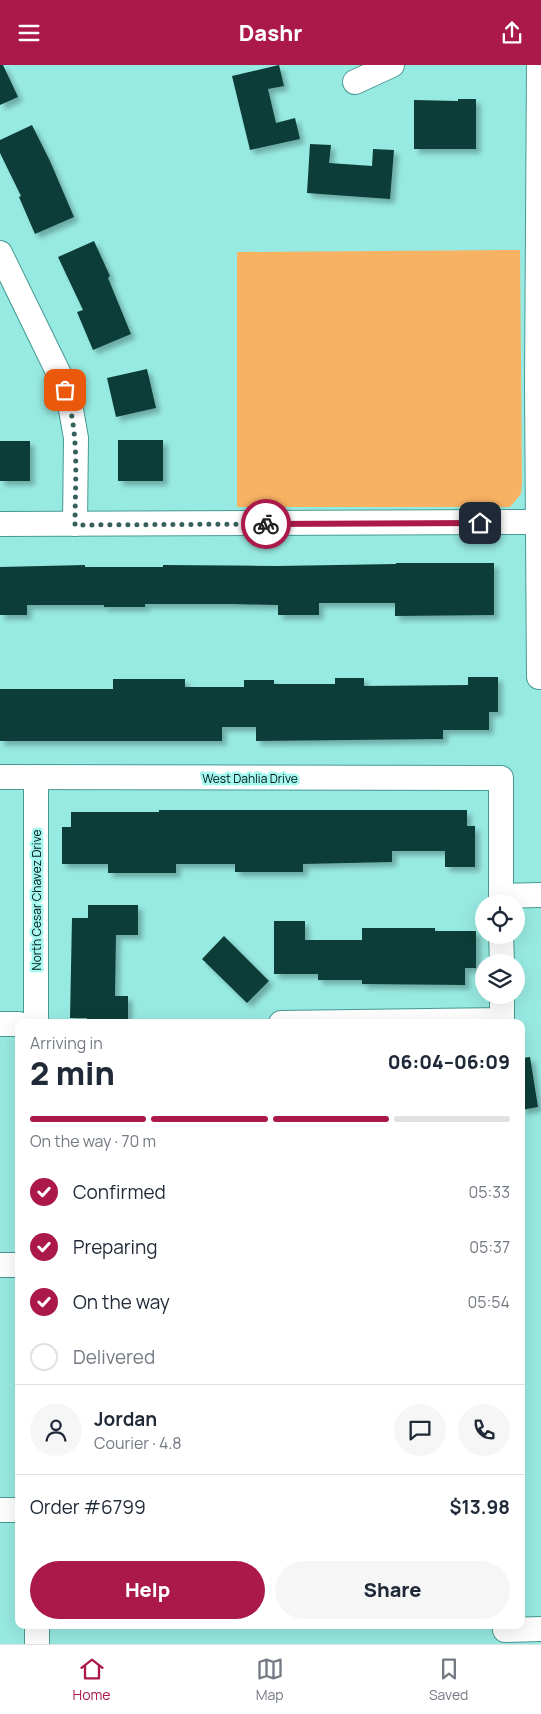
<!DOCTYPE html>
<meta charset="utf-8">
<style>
:root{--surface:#fff;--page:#f6f6f7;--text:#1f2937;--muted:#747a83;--line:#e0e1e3;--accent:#ab194b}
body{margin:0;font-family:Manrope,sans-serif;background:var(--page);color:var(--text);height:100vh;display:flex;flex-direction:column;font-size:19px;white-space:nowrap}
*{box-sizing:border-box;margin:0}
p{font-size:16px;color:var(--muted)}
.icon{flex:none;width:28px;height:28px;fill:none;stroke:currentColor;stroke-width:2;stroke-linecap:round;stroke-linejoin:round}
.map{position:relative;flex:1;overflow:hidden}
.details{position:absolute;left:15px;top:954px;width:510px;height:610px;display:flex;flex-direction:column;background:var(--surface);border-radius:10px;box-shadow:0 5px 20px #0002}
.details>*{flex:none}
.tools{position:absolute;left:475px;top:829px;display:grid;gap:10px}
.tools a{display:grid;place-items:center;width:50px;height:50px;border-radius:50%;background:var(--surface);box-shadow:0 5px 20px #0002;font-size:25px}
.pin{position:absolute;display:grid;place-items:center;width:42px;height:42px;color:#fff;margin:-21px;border-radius:10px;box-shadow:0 2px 8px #0006}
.courier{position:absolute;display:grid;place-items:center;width:50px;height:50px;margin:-25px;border:4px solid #ab194b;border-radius:50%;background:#fff;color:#222;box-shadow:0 1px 6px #0007}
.head em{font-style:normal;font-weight:800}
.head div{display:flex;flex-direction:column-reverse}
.head{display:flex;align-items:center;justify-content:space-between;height:85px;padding:0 15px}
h1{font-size:32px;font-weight:800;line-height:38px}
.bar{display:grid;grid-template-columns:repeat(4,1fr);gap:8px 5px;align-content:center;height:60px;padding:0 15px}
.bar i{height:6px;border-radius:4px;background:var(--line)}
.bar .selected{background:var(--accent)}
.bar p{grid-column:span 4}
.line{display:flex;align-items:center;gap:12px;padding:0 15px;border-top:1px solid var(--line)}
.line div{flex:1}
.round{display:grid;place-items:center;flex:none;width:52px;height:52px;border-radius:26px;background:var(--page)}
ol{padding:0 15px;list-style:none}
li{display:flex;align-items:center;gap:15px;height:55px}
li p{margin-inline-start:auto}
li .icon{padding:5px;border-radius:50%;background:var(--accent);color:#fff;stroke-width:4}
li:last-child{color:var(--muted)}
li i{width:28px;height:28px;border:2px solid var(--line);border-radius:50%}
.cta{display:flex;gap:10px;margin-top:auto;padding:10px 15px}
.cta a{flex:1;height:58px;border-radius:30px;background:var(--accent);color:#fff;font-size:20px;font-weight:800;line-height:58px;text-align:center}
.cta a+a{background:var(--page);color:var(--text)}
header{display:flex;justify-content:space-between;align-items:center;height:65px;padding:0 15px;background:var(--accent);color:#fff;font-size:22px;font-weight:800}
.tab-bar{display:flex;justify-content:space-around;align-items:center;height:70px;border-top:1px solid var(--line);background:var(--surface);font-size:14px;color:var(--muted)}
.tab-bar a{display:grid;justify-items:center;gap:2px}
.tab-bar .selected{color:var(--accent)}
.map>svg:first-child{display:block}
.green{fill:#f8b263}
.building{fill:#0e3c38;filter:url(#shadow)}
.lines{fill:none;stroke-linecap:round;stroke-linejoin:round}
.minor-casing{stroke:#479a93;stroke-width:26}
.minor{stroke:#fff;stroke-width:24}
.done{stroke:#35605c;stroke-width:5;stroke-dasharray:0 9}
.route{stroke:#ab194b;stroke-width:6}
.labels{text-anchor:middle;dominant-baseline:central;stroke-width:5;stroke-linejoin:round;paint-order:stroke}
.street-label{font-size:12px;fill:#001614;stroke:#a4f7ef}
</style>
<header><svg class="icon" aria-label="menu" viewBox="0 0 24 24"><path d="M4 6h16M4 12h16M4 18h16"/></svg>Dashr<svg class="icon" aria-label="share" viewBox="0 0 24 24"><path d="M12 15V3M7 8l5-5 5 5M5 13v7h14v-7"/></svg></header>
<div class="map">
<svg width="541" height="1579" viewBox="0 0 541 1579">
<defs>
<filter id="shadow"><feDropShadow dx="4.5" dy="4.5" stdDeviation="2.5" flood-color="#0004"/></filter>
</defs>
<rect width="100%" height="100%" fill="#97eae2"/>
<!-- green -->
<polygon class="green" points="520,185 522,418 521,429 510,442 237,442 237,187"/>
<!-- building -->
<g class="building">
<polygon points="0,0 3,0 18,32 0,40"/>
<polygon points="279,0 284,21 268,24 276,58 295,53 300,74 250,85 232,11"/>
<polygon points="458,34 476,34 476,84 414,84 414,35 458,36"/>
<polygon points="32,60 50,96 74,152 35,169 19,132 21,131 0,88 0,75"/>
<polygon points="310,79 331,80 329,98 372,101 373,84 394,85 390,134 307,128"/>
<polygon points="94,176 110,211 108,213 131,269 93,285 77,247 83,245 58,192"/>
<polygon points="147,304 156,343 116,352 107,313"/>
<rect x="118" y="375" width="45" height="41"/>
<rect x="0" y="376" width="30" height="40"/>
<polygon points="396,498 494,498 494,550 395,551 395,538 319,538 319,550 278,550 278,540 231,539 145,539 145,542 104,542 104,540 27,540 27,550 0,550 0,502 85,500 85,502 163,502 163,500 278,501 396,499"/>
<polygon points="468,612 498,612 498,647 489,647 489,665 443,665 443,674 256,676 256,662 222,662 222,676 0,676 0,624 113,624 113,614 185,614 185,622 244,622 244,615 274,615 274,619 335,619 335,613 364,613 364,621 468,620"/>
<polygon points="159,745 467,745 467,761 475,761 475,802 445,802 445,786 392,786 392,797 303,799 303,807 235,807 235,799 176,799 176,808 108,808 108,799 62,799 62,762 71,762 71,747 159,747"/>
<polygon points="88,840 138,840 138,870 116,870 115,931 128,931 128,958 87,958 87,953 70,953 72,853 88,853"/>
<polygon points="274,856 305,856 305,875 362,875 362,863 435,863 435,866 476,866 476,903 465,903 465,920 362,919 362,915 318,915 318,909 274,909"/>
<polygon points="224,871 269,916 247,938 202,894"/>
<polygon points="530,992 538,1042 521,1045 521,993"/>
</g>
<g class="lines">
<defs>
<g id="minor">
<polyline points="539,0 537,321 539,612 541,612"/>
<polyline points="355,17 392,0"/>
<polyline points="0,188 60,311 70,339 76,373 75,459"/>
<polyline points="0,459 537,457"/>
<polyline points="0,712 501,713 501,838"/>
<polyline points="36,712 36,958"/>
<polyline points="501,831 541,830"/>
<polyline points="501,870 502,898"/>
<polyline points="281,958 502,955 502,930"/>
<polyline points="0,959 19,959"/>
<polyline points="0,1200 19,1200"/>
<polyline points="0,1445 19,1445"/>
<polyline points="37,1560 37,1579"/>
<polyline points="505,1565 541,1564"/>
</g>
</defs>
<!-- minor casing -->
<use href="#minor" class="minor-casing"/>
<!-- minor -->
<use href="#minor" class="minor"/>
</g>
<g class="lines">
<!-- done -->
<path class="done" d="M 65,325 C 80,368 75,415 75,460 L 266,459"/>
<!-- route -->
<polyline class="route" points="266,459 480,458"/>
</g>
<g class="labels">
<!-- street labels -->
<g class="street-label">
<text x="250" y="713">West Dahlia Drive</text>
<text transform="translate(36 835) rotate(-90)">North Cesar Chavez Drive</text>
</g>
</g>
</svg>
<div class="tools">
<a><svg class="icon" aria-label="locate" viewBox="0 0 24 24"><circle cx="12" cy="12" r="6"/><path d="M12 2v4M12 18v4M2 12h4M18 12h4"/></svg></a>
<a><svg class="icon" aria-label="layers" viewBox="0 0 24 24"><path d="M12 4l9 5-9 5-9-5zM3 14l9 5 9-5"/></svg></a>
</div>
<div class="pin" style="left:65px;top:325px;background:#ea580c"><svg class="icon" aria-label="bag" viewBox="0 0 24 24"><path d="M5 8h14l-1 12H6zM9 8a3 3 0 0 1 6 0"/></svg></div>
<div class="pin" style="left:480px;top:458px;background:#1f2937"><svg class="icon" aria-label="home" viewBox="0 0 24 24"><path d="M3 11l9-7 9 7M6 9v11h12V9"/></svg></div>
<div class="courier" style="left:266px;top:459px"><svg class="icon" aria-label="bike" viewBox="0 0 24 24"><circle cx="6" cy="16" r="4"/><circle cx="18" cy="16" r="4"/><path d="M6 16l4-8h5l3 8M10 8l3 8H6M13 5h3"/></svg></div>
<section class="details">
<div class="head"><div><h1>2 min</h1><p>Arriving in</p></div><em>06:04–06:09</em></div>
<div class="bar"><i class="selected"></i><i class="selected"></i><i class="selected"></i><i></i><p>On the way · 70 m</p></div>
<ol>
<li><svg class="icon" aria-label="check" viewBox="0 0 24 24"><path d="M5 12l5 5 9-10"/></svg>Confirmed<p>05:33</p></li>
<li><svg class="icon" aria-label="check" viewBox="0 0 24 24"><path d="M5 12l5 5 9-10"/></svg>Preparing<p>05:37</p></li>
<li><svg class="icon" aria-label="check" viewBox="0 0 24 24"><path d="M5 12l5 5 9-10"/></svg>On the way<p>05:54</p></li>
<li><i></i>Delivered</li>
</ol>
<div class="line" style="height:90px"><a class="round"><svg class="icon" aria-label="person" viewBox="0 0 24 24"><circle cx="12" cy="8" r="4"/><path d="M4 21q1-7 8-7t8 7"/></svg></a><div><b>Jordan</b><p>Courier · 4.8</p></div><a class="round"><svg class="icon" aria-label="chat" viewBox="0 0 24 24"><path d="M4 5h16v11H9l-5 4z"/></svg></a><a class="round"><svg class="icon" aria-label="phone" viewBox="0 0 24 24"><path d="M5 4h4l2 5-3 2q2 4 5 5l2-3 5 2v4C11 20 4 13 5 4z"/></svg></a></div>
<div class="line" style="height:65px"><div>Order #6799</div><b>$13.98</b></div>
<div class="cta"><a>Help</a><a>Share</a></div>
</section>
</div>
<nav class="tab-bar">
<a class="selected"><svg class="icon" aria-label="home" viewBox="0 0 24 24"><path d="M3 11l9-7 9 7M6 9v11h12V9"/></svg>Home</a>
<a><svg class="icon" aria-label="map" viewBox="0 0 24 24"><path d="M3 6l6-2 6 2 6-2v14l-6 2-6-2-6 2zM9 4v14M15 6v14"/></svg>Map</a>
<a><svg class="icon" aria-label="saved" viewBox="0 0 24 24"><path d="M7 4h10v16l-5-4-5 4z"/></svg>Saved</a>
</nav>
